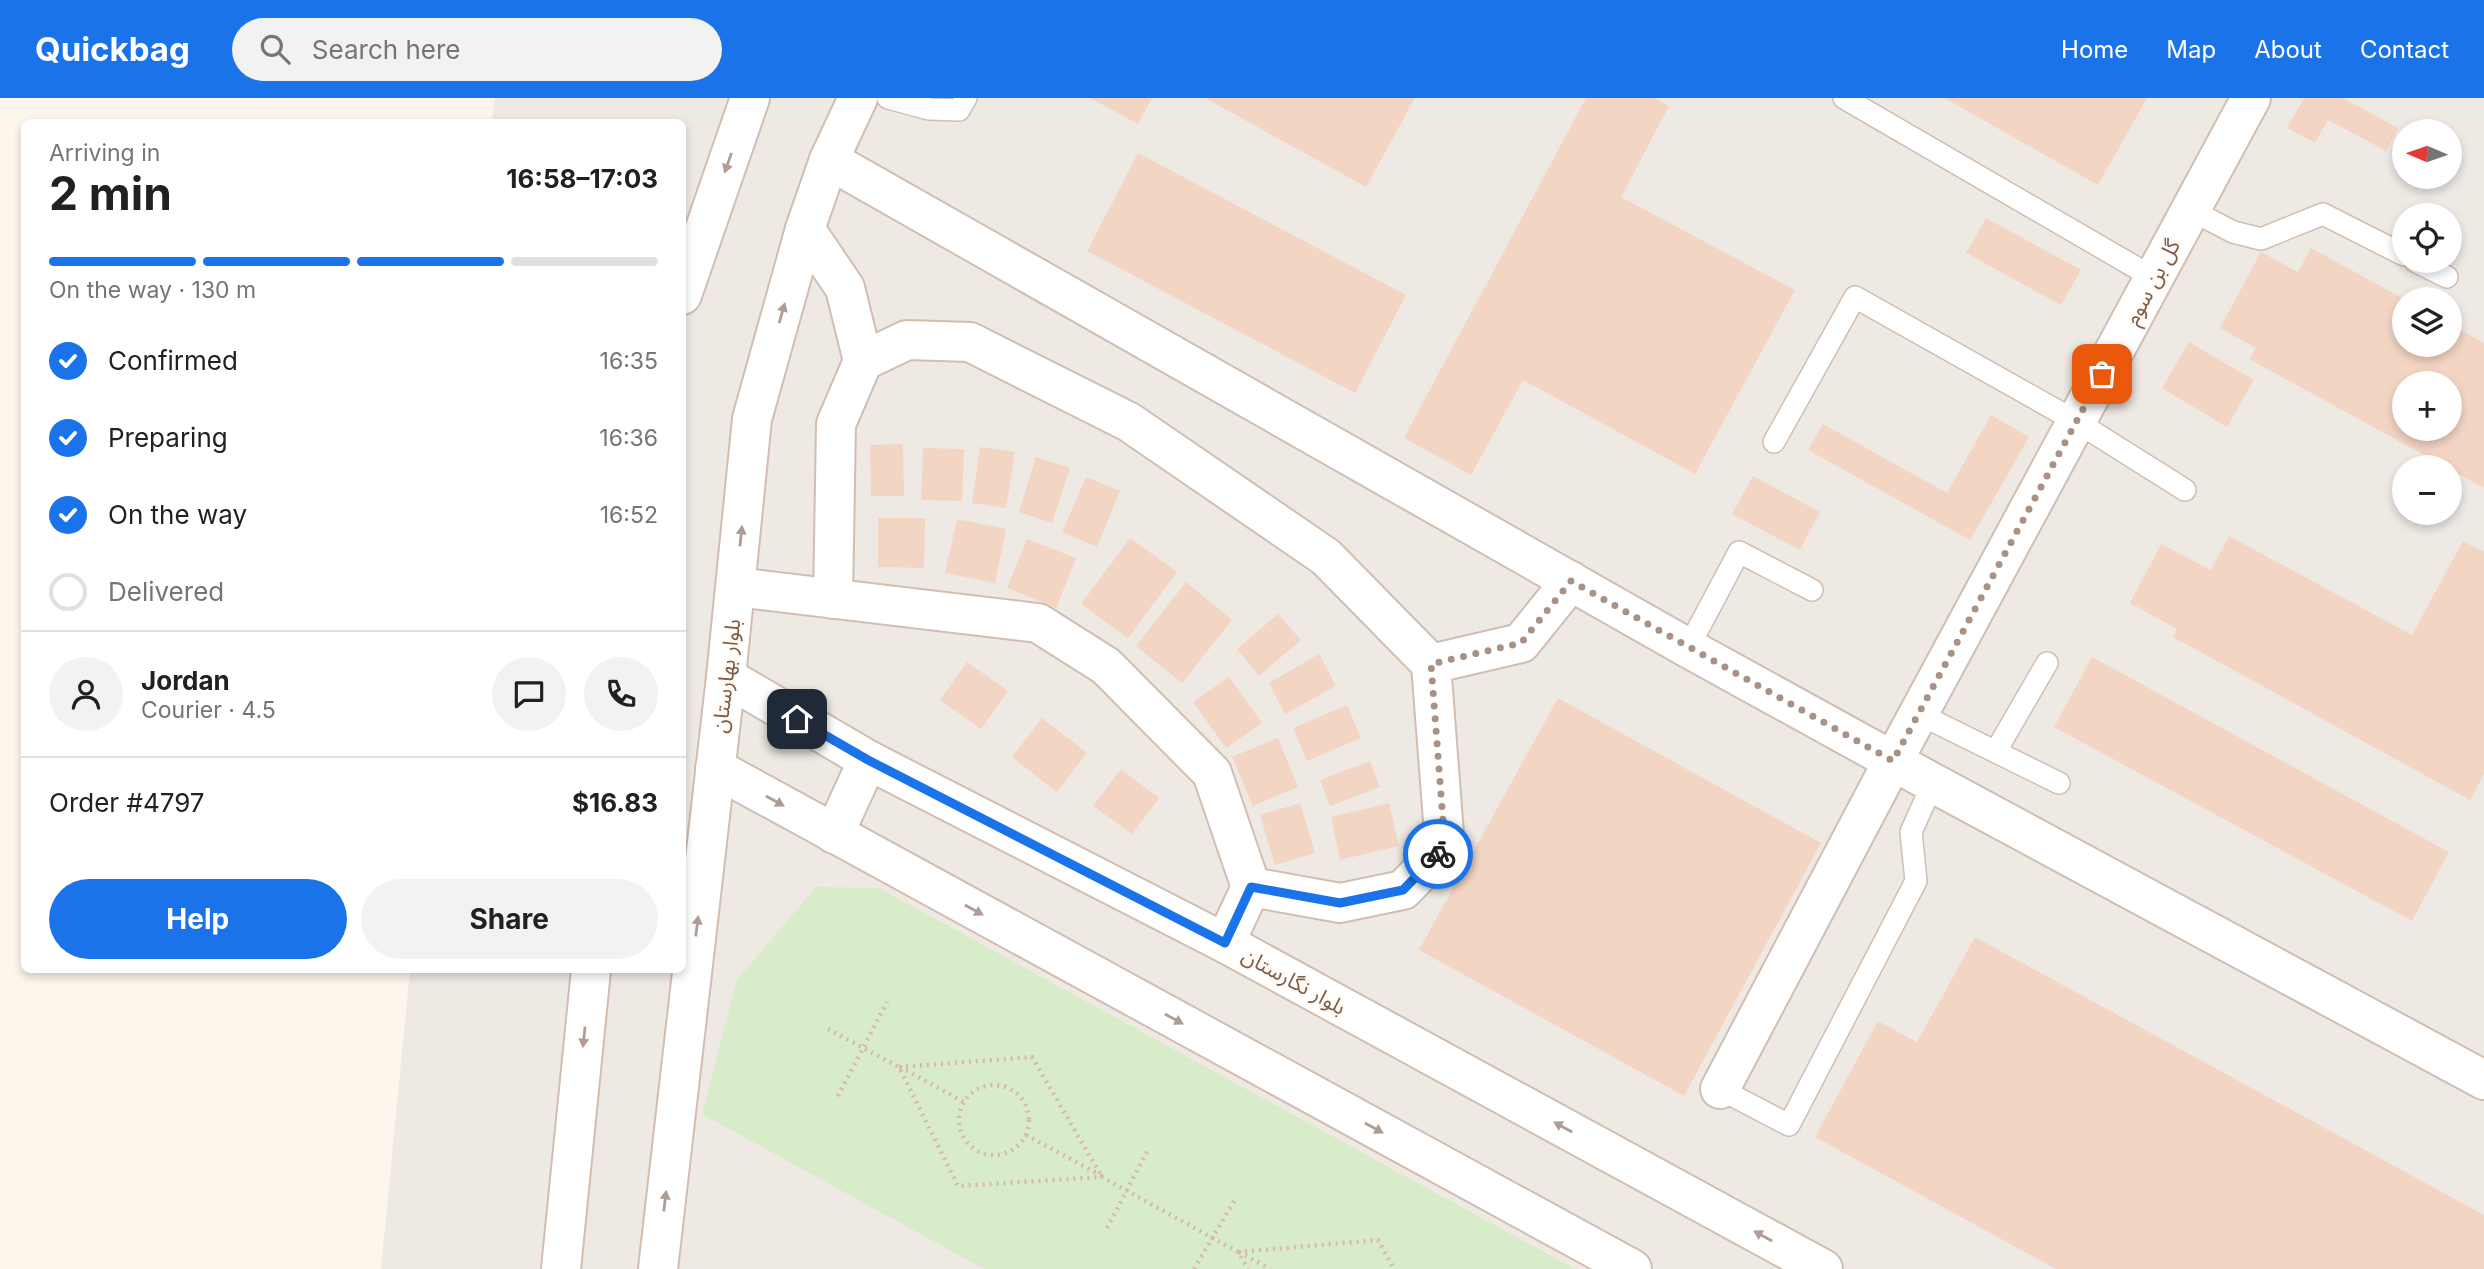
<!DOCTYPE html>
<meta charset="utf-8">
<style>
:root{--surface:#fff;--page:#f2f2f2;--text:#202124;--muted:#757577;--line:#e0e0e0;--accent:#1a73e8}
body{margin:0;font-family:Inter,"Noto Sans Arabic",sans-serif;background:var(--page);color:var(--text);height:100vh;display:flex;flex-direction:column;font-size:26px;white-space:nowrap}
*{box-sizing:border-box;margin:0}
p{font-size:23px;color:var(--muted)}
.icon{flex:none;width:38px;height:38px;fill:none;stroke:currentColor;stroke-width:2;stroke-linecap:round;stroke-linejoin:round}
.map{position:relative;flex:1;overflow:hidden}
.drawer{position:absolute;left:21px;top:21px;width:665px;height:854px;display:flex;flex-direction:column;background:var(--surface);border-radius:10px;box-shadow:0 4px 10px #0003}
.drawer>*{flex:none}
.needle{width:46px;rotate:272deg}
.tools{position:absolute;left:2392px;top:21px;display:grid;gap:14px}
.tools a{display:grid;place-items:center;width:70px;height:70px;border-radius:50%;background:var(--surface);box-shadow:0 4px 10px #0003;font-size:35px}
.pin{position:absolute;display:grid;place-items:center;width:60px;height:60px;color:#fff;margin:-30px;border-radius:14px;box-shadow:0 4px 10px #0006}
.courier{position:absolute;display:grid;place-items:center;width:70px;height:70px;margin:-35px;border:5px solid #1a73e8;border-radius:50%;background:#fff;color:#222;box-shadow:0 2px 9px #0007}
.headline em{font-style:normal;font-weight:700}
.headline div{display:flex;flex-direction:column-reverse}
.headline{display:flex;align-items:center;justify-content:space-between;height:119px;padding:0 28px}
h1{font-size:46px;font-weight:700;line-height:52px}
.bar{display:grid;grid-template-columns:repeat(4,1fr);gap:10px 7px;align-content:center;height:84px;padding:0 28px}
.bar i{height:9px;border-radius:5px;background:var(--line)}
.bar .selected{background:var(--accent)}
.bar p{grid-column:span 4}
.line{display:flex;align-items:center;gap:18px;padding:0 28px;border-top:2px solid var(--line)}
.line div{flex:1}
.round{display:grid;place-items:center;flex:none;width:74px;height:74px;border-radius:37px;background:var(--page)}
ol{padding:0 28px;list-style:none}
li{display:flex;align-items:center;gap:21px;height:77px}
li p{margin-inline-start:auto}
li .icon{padding:7px;border-radius:50%;background:var(--accent);color:#fff;stroke-width:4}
li:last-child{color:var(--muted)}
li i{width:38px;height:38px;border:4px solid var(--line);border-radius:50%}
.cta{display:flex;gap:14px;margin-top:auto;padding:14px 28px}
.cta a{flex:1;height:80px;border-radius:42px;background:var(--accent);color:#fff;font-size:28px;font-weight:700;line-height:80px;text-align:center}
.cta a+a{background:var(--page);color:var(--text)}
header{display:flex;align-items:center;gap:42px;box-sizing:border-box;height:98px;padding:0 35px;background:var(--accent);color:#fff}
header strong{font-size:33px}
nav{display:flex;gap:38px;margin-inline-start:auto;font-size:24px}
.search{width:490px;height:63px;background:var(--page);display:flex;align-items:center;gap:18px;box-sizing:border-box;padding:0 24px;border-radius:38px;color:var(--muted);font-size:26px}
.map>svg:first-child{display:block}
.industrial{fill:#efe9e4;fill-rule:evenodd}
.green{fill:#d8ecc9}
.building{fill:#f3d5c3;fill-rule:evenodd}
.lines{fill:none;stroke-linecap:round;stroke-linejoin:round}
.service-casing{stroke:#d1beb0;stroke-width:24}
.minor-casing{stroke:#d1beb0;stroke-width:42}
.tertiary-casing{stroke:#d1beb0;stroke-width:42}
.path{stroke:#d9b8a5;stroke-width:4.5;stroke-dasharray:2 5;stroke-linecap:butt}
.service{stroke:#fff;stroke-width:21}
.minor{stroke:#fff;stroke-width:38}
.tertiary{stroke:#fff;stroke-width:38}
.oneway{fill:#af9d94}
.done{stroke:#a89285;stroke-width:7;stroke-dasharray:0 12.6}
.route{stroke:#1a73e8;stroke-width:9}
.labels{text-anchor:middle;dominant-baseline:central;stroke-width:5;stroke-linejoin:round;paint-order:stroke}
.street-label{font-size:21px;fill:#7a5c4d;stroke:#fffaf3}
</style>
<header>
<strong>Quickbag</strong>
<div class="search"><svg class="icon" aria-label="search" viewBox="0 0 24 24"><circle cx="10" cy="10" r="6"/><path d="M15 15l6 6"/></svg>Search here</div>
<nav><a>Home</a><a>Map</a><a>About</a><a>Contact</a></nav>
</header>
<div class="map">
<svg width="2484" height="1171" viewBox="0 0 2484 1171">
<rect width="100%" height="100%" fill="#fdf6ec"/>
<!-- industrial -->
<path class="industrial" d="M 495,0 L 2484,0 L 2484,1171 L 381,1171 L 410,872 L 682,872 L 682,24 L 492,24 ZM 2404,33 L 2450,33 L 2450,79 L 2404,79 ZM 2404,117 L 2450,117 L 2450,163 L 2404,163 ZM 2404,201 L 2450,201 L 2450,247 L 2404,247 ZM 2404,285 L 2450,285 L 2450,331 L 2404,331 ZM 2404,369 L 2450,369 L 2450,415 L 2404,415 Z"/>
<!-- green -->
<polygon class="green" points="816,789 879,790 1575,1171 984,1171 702,1016 737,882"/>
<!-- building -->
<g class="building">
<polygon points="1090,0 1152,0 1138,26"/>
<polygon points="1205,0 1415,0 1366,89"/>
<polygon points="1586,0 1655,0 1669,8 1621,99 1795,192 1695,376 1523,282 1471,377 1404,340"/>
<polygon points="1944,0 2147,0 2098,87"/>
<polygon points="2304,0 2343,0 2398,30 2386,53 2328,22 2315,45 2287,30"/>
<polygon points="1138,55 1406,197 1355,295 1087,153"/>
<polygon points="1986,120 2081,172 2061,207 1966,155"/>
<path d="M 2311,150 L 2404,201 L 2404,247 L 2450,247 L 2450,226 L 2484,245 L 2484,390 L 2450,371 L 2450,369 L 2446,369 L 2249,261 L 2256,250 L 2220,230 L 2261,154 L 2298,174 ZM 2404,285 L 2450,285 L 2450,331 L 2404,331 Z"/>
<polygon points="2189,244 2254,282 2227,329 2162,290"/>
<polygon points="1991,317 2029,339 1970,442 1808,352 1823,326 1947,395"/>
<polygon points="903,346 904,398 871,398 870,347"/>
<polygon points="980,349 1015,354 1006,410 972,405"/>
<polygon points="923,350 964,351 962,403 921,402"/>
<polygon points="1036,359 1070,370 1052,425 1019,414"/>
<polygon points="1753,378 1820,414 1800,452 1732,416"/>
<polygon points="1086,379 1120,393 1097,449 1062,434"/>
<polygon points="878,420 925,420 924,470 878,469"/>
<polygon points="957,421 1006,431 995,485 945,475"/>
<polygon points="2229,438 2412,537 2463,443 2484,454 2484,676 2470,702 2173,539 2177,531 2130,505 2161,446 2211,472"/>
<polygon points="1130,440 1177,474 1128,540 1081,506"/>
<polygon points="1027,441 1076,460 1056,510 1007,490"/>
<polygon points="1186,484 1232,522 1182,585 1136,548"/>
<polygon points="1278,516 1301,542 1259,578 1237,551"/>
<polygon points="1319,556 1336,588 1285,616 1269,585"/>
<polygon points="2092,559 2449,754 2412,823 2054,629"/>
<polygon points="967,564 1008,593 981,631 940,602"/>
<polygon points="1229,579 1262,625 1226,650 1193,604"/>
<polygon points="1558,600 1821,745 1684,998 1419,852"/>
<polygon points="1347,607 1361,640 1307,663 1293,630"/>
<polygon points="1042,620 1087,655 1057,694 1012,659"/>
<polygon points="1278,640 1298,689 1253,708 1232,659"/>
<polygon points="1370,663 1380,689 1330,708 1320,682"/>
<polygon points="1121,671 1159,700 1132,736 1093,708"/>
<polygon points="1300,705 1315,755 1275,767 1260,717"/>
<polygon points="1389,705 1399,748 1340,762 1331,719"/>
<polygon points="1975,839 2484,1117 2484,1171 2056,1171 1815,1039 1878,923 1917,944"/>
</g>
<g class="lines">
<defs>
<g id="service">
<polyline points="888,0 929,11 959,12 966,0"/>
<polyline points="1844,0 2154,180"/>
<polyline points="2191,112 2233,134 2261,141 2323,116 2404,157"/>
<polyline points="2415,163 2447,179"/>
<polyline points="1774,344 1855,199 2077,324 2185,392"/>
<polyline points="1688,550 1739,454 1812,492"/>
<polyline points="1919,616 2059,685"/>
<polyline points="1996,653 2047,565"/>
<polyline points="1720,991 1789,1027 1916,783 1911,734 1933,685"/>
</g>
<g id="minor">
<polyline points="829,62 1688,550 1933,685 2484,982"/>
<polyline points="805,131 845,190 863,263"/>
<polyline points="736,489 1038,525 1106,568 1212,675 1251,789 1225,845"/>
<polyline points="833,501 836,326 863,263 907,242 970,244 1129,324 1326,459 1431,566 1521,545 1571,483"/>
<polyline points="1251,789 1340,805 1403,792 1445,749 1431,566"/>
<polyline points="1720,991 1893,663 2251,0"/>
</g>
<g id="tertiary">
<polyline points="682,197 750,0"/>
<polyline points="726,579 868,662 1225,845 1823,1171"/>
<polyline points="715,670 1632,1171"/>
<polyline points="834,736 868,662"/>
<polyline points="561,1171 591,872"/>
<polyline points="658,1171 726,579 752,321 805,131 829,62 858,0"/>
</g>
</defs>
<!-- service casing -->
<use href="#service" class="service-casing"/>
<!-- minor casing -->
<use href="#minor" class="minor-casing"/>
<!-- tertiary casing -->
<use href="#tertiary" class="tertiary-casing"/>
<!-- path -->
<g class="path">
<polyline points="828,931 899,969 958,1088 1102,1079 1238,1154 1248,1171"/>
<polyline points="899,969 1032,959 1102,1079"/>
<polyline points="900,969 964,1004"/>
<circle cx="994" cy="1022" r="35"/>
<polyline points="838,998 887,904"/>
<polyline points="1026,1037 1102,1078"/>
<polyline points="1107,1130 1148,1052"/>
<polyline points="1238,1154 1378,1142 1394,1171"/>
<polyline points="1239,1154 1270,1171"/>
<polyline points="1194,1171 1236,1100"/>
</g>
<!-- service -->
<use href="#service" class="service"/>
<!-- minor -->
<use href="#minor" class="minor"/>
<!-- tertiary -->
<use href="#tertiary" class="tertiary"/>
</g>
<!-- one-way arrows -->
<defs><path id="oneway-solid" d="M-6-.8H1V-3.2L6.5 0L1 3.2V.8H-6Z" transform="scale(1.75)"/></defs>
<g class="oneway">
<use href="#oneway-solid" transform="translate(728 65) rotate(109)"/>
<use href="#oneway-solid" transform="translate(782 215) rotate(-74)"/>
<use href="#oneway-solid" transform="translate(741 438) rotate(-84)"/>
<use href="#oneway-solid" transform="translate(775 703) rotate(29)"/>
<use href="#oneway-solid" transform="translate(974 812) rotate(29)"/>
<use href="#oneway-solid" transform="translate(697 828) rotate(-83)"/>
<use href="#oneway-solid" transform="translate(1174 921) rotate(29)"/>
<use href="#oneway-solid" transform="translate(584 939) rotate(96)"/>
<use href="#oneway-solid" transform="translate(1563 1029) rotate(-151)"/>
<use href="#oneway-solid" transform="translate(1374 1030) rotate(29)"/>
<use href="#oneway-solid" transform="translate(665 1103) rotate(-83)"/>
<use href="#oneway-solid" transform="translate(1763 1138) rotate(-151)"/>
</g>
<g class="lines">
<!-- done -->
<polyline class="done" points="1438,756 1445,749 1431,566 1521,545 1571,483 1893,663 2102,276"/>
<!-- route -->
<polyline class="route" points="797,621 868,662 1225,845 1251,789 1340,805 1403,792 1438,756"/>
</g>
<g class="labels">
<!-- street labels -->
<g class="street-label">
<text transform="translate(2152 184) rotate(-62)">گل بن سوم</text>
<text transform="translate(726 578) rotate(-83)">بلوار بهارستان</text>
<text transform="translate(1294 883) rotate(29)">بلوار نگارستان</text>
</g>
</g>
</svg>
<div class="tools">
<a><svg class="needle" viewBox="-14 -14 28 28"><path d="M0-13l5 13h-10z" fill="#e53935"/><path d="M0 13l5-13h-10z" fill="#757577"/></svg></a>
<a><svg class="icon" aria-label="locate" viewBox="0 0 24 24"><circle cx="12" cy="12" r="6"/><path d="M12 2v4M12 18v4M2 12h4M18 12h4"/></svg></a>
<a><svg class="icon" aria-label="layers" viewBox="0 0 24 24"><path d="M12 4l9 5-9 5-9-5zM3 14l9 5 9-5"/></svg></a>
<a>+</a>
<a>−</a>
</div>
<div class="pin" style="left:2102px;top:276px;background:#ea580c"><svg class="icon" aria-label="bag" viewBox="0 0 24 24"><path d="M5 8h14l-1 12H6zM9 8a3 3 0 0 1 6 0"/></svg></div>
<div class="pin" style="left:797px;top:621px;background:#1f2937"><svg class="icon" aria-label="home" viewBox="0 0 24 24"><path d="M3 11l9-7 9 7M6 9v11h12V9"/></svg></div>
<div class="courier" style="left:1438px;top:756px"><svg class="icon" aria-label="bike" viewBox="0 0 24 24"><circle cx="6" cy="16" r="4"/><circle cx="18" cy="16" r="4"/><path d="M6 16l4-8h5l3 8M10 8l3 8H6M13 5h3"/></svg></div>
<section class="drawer">
<div class="headline"><div><h1>2 min</h1><p>Arriving in</p></div><em>16:58–17:03</em></div>
<div class="bar"><i class="selected"></i><i class="selected"></i><i class="selected"></i><i></i><p>On the way · 130 m</p></div>
<ol>
<li><svg class="icon" aria-label="check" viewBox="0 0 24 24"><path d="M5 12l5 5 9-10"/></svg>Confirmed<p>16:35</p></li>
<li><svg class="icon" aria-label="check" viewBox="0 0 24 24"><path d="M5 12l5 5 9-10"/></svg>Preparing<p>16:36</p></li>
<li><svg class="icon" aria-label="check" viewBox="0 0 24 24"><path d="M5 12l5 5 9-10"/></svg>On the way<p>16:52</p></li>
<li><i></i>Delivered</li>
</ol>
<div class="line" style="height:126px"><a class="round"><svg class="icon" aria-label="person" viewBox="0 0 24 24"><circle cx="12" cy="8" r="4"/><path d="M4 21q1-7 8-7t8 7"/></svg></a><div><b>Jordan</b><p>Courier · 4.5</p></div><a class="round"><svg class="icon" aria-label="chat" viewBox="0 0 24 24"><path d="M4 5h16v11H9l-5 4z"/></svg></a><a class="round"><svg class="icon" aria-label="phone" viewBox="0 0 24 24"><path d="M5 4h4l2 5-3 2q2 4 5 5l2-3 5 2v4C11 20 4 13 5 4z"/></svg></a></div>
<div class="line" style="height:91px"><div>Order #4797</div><b>$16.83</b></div>
<div class="cta"><a>Help</a><a>Share</a></div>
</section>
</div>
